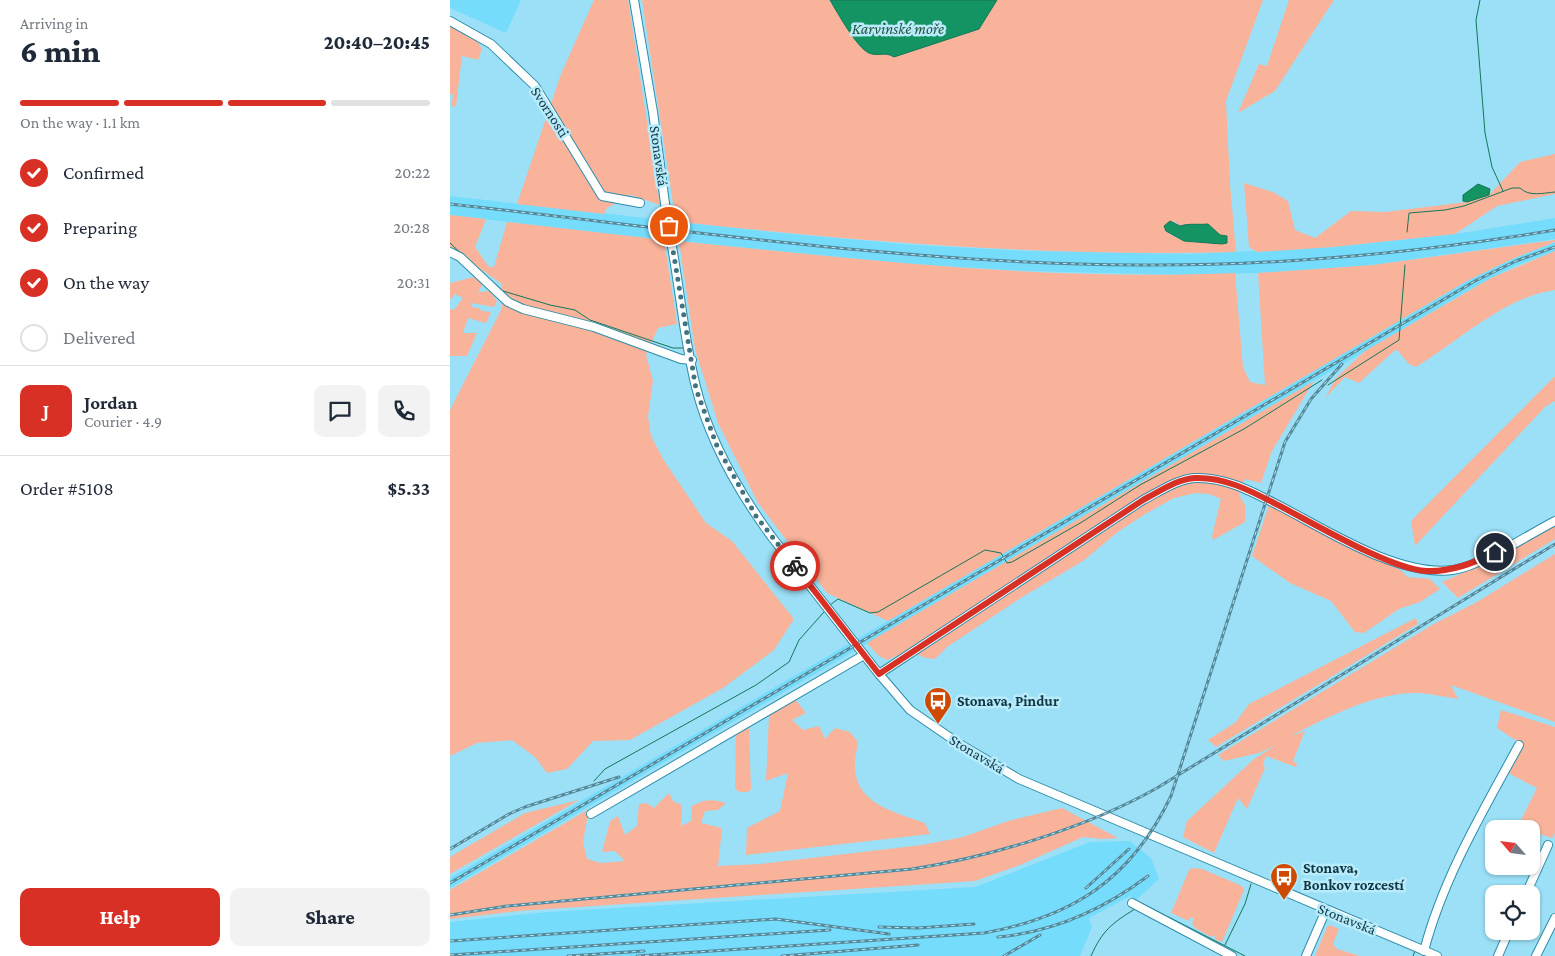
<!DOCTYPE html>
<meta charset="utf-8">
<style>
:root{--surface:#fff;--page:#f2f2f3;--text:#1f2937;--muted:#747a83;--line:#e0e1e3;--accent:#d93025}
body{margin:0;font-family:"Crimson Pro",serif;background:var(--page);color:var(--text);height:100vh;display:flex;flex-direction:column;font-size:19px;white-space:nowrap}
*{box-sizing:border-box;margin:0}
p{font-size:16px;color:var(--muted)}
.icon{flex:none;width:28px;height:28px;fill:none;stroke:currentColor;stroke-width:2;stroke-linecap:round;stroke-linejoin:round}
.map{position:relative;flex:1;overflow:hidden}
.drawer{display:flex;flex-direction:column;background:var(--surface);width:450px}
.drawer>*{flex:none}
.needle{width:32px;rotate:298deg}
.controls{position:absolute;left:1035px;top:820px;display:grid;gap:10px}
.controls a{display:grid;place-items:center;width:55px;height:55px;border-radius:10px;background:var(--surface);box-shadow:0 1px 4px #0004;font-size:25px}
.pin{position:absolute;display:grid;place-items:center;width:42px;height:42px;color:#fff;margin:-21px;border:2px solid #fff;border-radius:50%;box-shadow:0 1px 5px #0007}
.courier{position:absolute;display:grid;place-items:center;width:50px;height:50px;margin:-25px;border:4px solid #d93025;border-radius:50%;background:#fff;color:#222;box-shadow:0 1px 6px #0007}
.headline em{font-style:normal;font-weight:800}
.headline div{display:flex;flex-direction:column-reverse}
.headline{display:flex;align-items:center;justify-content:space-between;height:85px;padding:0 20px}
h1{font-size:32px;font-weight:800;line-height:38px}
.bar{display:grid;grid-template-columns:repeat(4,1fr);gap:8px 5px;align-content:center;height:60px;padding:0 20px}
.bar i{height:6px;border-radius:4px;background:var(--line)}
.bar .current{background:var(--accent)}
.bar p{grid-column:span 4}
.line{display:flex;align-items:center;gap:12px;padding:0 20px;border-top:1px solid var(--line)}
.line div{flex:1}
.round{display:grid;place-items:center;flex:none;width:52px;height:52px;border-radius:10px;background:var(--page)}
ol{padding:0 20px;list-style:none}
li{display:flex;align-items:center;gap:15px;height:55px}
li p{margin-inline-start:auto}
li .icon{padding:5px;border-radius:50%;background:var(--accent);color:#fff;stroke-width:4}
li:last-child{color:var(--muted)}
li i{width:28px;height:28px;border:2px solid var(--line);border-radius:50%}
.cta{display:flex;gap:10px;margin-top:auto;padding:10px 20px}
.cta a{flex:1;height:58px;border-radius:10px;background:var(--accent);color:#fff;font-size:20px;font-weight:800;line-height:58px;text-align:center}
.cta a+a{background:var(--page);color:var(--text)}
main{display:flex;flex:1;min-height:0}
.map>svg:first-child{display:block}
.built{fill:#76dcfc}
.green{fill:#f9b39a;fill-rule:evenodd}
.water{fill:#149363;stroke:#137759}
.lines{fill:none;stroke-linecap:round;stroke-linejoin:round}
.stream{stroke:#137759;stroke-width:1}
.minor-casing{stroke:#2d8da8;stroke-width:10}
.minor{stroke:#fff;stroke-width:8}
.rail-casing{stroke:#53899a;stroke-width:3}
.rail{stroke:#b8ebfc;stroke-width:1;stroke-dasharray:4;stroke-linecap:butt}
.minor-bridge-casing{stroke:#2d8da8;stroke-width:10;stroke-linecap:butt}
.minor-bridge{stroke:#fff;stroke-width:8}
.done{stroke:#417281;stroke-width:5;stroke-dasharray:0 9}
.route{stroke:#d93025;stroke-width:6}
.labels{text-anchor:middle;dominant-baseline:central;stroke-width:5;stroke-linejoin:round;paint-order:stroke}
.street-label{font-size:15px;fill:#103742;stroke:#b8ebfc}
.poi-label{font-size:15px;font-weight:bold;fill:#103742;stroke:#b8ebfc;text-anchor:start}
.water-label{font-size:16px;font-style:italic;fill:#27543e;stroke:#b8ebfc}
</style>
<main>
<section class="drawer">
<div class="headline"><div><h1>6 min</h1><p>Arriving in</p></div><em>20:40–20:45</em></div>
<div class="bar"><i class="current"></i><i class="current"></i><i class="current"></i><i></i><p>On the way · 1.1 km</p></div>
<ol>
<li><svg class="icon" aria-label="check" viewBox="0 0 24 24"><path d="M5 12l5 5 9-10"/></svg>Confirmed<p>20:22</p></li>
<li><svg class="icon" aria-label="check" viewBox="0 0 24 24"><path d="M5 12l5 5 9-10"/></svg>Preparing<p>20:28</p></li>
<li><svg class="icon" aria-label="check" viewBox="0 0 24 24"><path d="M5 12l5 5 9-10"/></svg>On the way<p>20:31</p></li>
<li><i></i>Delivered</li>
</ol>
<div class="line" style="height:90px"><b class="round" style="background:var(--accent);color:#fff">J</b><div><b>Jordan</b><p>Courier · 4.9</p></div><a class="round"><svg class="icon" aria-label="chat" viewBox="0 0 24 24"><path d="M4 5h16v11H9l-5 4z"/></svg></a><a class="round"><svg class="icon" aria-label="phone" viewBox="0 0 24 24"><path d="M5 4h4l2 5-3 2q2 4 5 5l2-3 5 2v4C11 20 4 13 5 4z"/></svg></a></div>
<div class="line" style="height:65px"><div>Order #5108</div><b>$5.33</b></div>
<div class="cta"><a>Help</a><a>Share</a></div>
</section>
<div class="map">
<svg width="1105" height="956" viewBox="0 0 1105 956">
<rect width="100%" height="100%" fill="#9be0f7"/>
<!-- built -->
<g class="built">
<polygon points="0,0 71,0 56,33 0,8"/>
<polygon points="0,196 320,232 464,245 578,251 740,254 883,247 1005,234 1105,218 1105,239 923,265 808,273 739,275 577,271 461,264 175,236 0,215"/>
<polygon points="1105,242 1105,251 1065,266 1021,289 0,888 0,878 1017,281 1062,259"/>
<polygon points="680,841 701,858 709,879 685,901 680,896 639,918 642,927 630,956 0,956 0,922 97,912 525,887 640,842"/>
</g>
<!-- green -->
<g class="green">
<polygon points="144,0 178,0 210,205 181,195 157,208 154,214 67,204 111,74"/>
<path d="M 192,0 L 379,0 L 411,48 L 436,52 L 444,57 L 529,29 L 547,0 L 813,0 L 776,101 L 780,184 L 786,252 C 600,257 416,242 231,222 L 224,210 ZM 724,221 L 730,226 C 740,223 748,225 758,224 L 770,235 L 772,244 L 734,241 L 719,234 Z"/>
<polygon points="839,0 884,0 825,91 788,113 809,64 817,66"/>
<polygon points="0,24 25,38 32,49 28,60 12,56 6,106 1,107 3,95 0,94"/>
<polygon points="1105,154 1105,194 1047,206 1005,234 883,247 807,252 799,247 794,183 823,192 838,201 845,230 865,238 901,211 935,212 1017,202 1039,195 1070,162"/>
<polygon points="0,215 36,219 25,247 39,267 44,267 57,222 214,240 227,324 208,328 196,355 203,381 198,417 201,436 213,459 256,523 282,541 344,619 324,650 273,688 180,740 143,741 117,769 97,773 85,757 62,740 27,743 0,756 0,410 52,308 52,284 0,248"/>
<path d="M 1105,240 L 1105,242 L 1062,259 L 1017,281 L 438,621 L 377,593 L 308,503 L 268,423 L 245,349 L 229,241 C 413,260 599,281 785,273 L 793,367 L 800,382 L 815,385 L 808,273 L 923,265 Z"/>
<path d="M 1105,251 L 1105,290 C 1054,297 1009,341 966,367 L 959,364 L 948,351 L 945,350 L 909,383 L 895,377 L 875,398 L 886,378 L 915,351 L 1041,278 Z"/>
<polygon points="24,277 33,284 28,292 40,291 47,301 44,307 22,303 22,307 29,308 32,311 41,312 36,323 18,318 13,333 27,333 17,356 0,356 0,309 4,310 13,298 5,294 0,300 0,283"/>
<polygon points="1105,376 1105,401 1095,407 965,546 961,521"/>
<polygon points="864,381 822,451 811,483 795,479 789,495 795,505 795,522 763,540 762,536 771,499 759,494 746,493 724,498 697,513 669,531 633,561 569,599 497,647 485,659 476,658 459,651 437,660 429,656 417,643"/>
<polygon points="819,505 952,571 957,577 980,579 990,589 970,602 949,609 914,633 905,632 881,601 840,583 802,556"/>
<polygon points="1105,526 1105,539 1008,598 992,582 1029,566"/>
<path d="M 1105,554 L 1105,722 L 1001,685 L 1008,699 C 995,697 982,694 969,693 C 928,691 877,717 841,736 L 855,731 L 843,761 L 847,764 L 846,767 L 816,756 L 813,764 L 815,768 L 797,809 L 788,798 L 764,853 L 733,837 L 737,821 L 804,759 L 826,745 L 809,753 L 774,761 L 768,755 L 982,625 L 1027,602 Z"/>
<polygon points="966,618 968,624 766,747 758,740 786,722 799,704"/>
<path d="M 345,699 L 356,713 L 342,720 L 353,730 L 369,726 L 375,739 L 385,728 L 400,732 L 408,742 C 407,750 404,760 405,769 C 407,805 448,813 475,823 L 480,834 L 296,855 L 297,828 L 330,811 L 338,773 L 316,781 L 319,715 Z"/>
<polygon points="1051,710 1105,727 1105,833 1102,838 1081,831 1081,829 1068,826 1087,788 1058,773 1073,745 1047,728"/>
<polygon points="299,728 301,789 298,792 290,792 285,789 286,736 287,733"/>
<path d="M 219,793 L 223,801 L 232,805 L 231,826 L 241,821 L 242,806 C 255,799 262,799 276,803 L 268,810 L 255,811 L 251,823 L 272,828 L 268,866 L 310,864 L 472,845 L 513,837 L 558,821 L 612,808 L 668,838 L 652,839 L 633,837 L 570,865 L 525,881 L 68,911 L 0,919 L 0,890 L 139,809 L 133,842 L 137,859 L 151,863 L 175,861 L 165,851 L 152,852 L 160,821 L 168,816 L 175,835 L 187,826 L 189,804 L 197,803 L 204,808 Z"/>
<polygon points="129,800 0,874 0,857 75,813"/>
<polygon points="742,868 752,869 792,886 794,890 772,942 766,940 764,935 761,937 745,928 742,924 744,918 741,917 739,921 721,913 739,870"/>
<polygon points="880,925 889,929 883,944 887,949 910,956 865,956 877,927"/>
</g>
<!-- water -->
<g class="water">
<path d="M 380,0 L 547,0 L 529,29 L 444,57 C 435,51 428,57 419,53 C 407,48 387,12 380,0 Z"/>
<polygon points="1028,184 1040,189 1039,195 1017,202 1013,201 1013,195"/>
<path d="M 720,221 L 730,226 C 740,223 748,225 758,224 L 770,235 L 777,236 L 777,243 L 772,244 L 734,241 L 716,231 L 714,226 Z"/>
</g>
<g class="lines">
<!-- stream -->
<g class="stream">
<polyline points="1030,0 1026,20 1035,133 1042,167 1053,191"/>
<path d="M 957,232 L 959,213 L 995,210 L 1014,206 L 1062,188 L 1070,188 C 1079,197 1093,193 1105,192"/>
<polyline points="0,243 17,259"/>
<polyline points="44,283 53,291 100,305 125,310 140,320 223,348 234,348"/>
<polyline points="878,385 949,340 955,265"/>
<polyline points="380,605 388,599 420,613 428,612 535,550 551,553 557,563 562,562 632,522 690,485 794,429 872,380"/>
<polyline points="144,781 155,769 306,685 339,662 349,640 374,612"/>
<polyline points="693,904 795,956"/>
<polyline points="775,945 795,904 801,884"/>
<path d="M 641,956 C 652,931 662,923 685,909"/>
<polyline points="963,956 965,951"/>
</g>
<defs>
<g id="minor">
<polyline points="184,0 203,112 216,211"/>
<polyline points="0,21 41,44 85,86 152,196 190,203"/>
<path d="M 221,241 C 230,289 234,340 246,387 C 259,440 289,492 321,536 L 429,674 L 460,710 L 508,743 L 569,779 L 987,956"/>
<polyline points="0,252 10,257 58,302 73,309 144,327 231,359 242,360"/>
<path d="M 429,674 L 693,500 C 709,492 727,479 745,478 C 774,477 799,490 824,503 C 874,528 946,577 1003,570 C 1031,566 1078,535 1105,521"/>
<polyline points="141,814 414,655"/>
<polyline points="1076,894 1098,845"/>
<polyline points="682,903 782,956"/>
<path d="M 974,951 C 993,878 1033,811 1069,745"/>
<polyline points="856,956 876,910"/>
<polyline points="1048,956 1059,931"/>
<polyline points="1086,956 1105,918"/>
</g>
</defs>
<!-- minor casing -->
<use href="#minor" class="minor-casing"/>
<!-- minor -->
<use href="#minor" class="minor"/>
<defs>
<g id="rail">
<path d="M 0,204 C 227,229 460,264 689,265 C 829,266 967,253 1105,230"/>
<polyline points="0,849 59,814 75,807 169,777"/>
<polyline points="0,883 1025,281 1066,261 1105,247"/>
<polyline points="636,888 679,849"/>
<path d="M 0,915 L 57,906 L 462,869 C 541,857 638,827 707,788 L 1105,544"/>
<polyline points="429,927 468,928 524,924"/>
<path d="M 548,937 C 603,932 654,909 698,876"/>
<polyline points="0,941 326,919 439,934"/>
<polyline points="0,955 380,930"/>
<polyline points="118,956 194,951"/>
<path d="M 187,956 L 534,933 C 622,917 681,880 721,796 L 835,442 L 861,399 L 892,364"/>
<polyline points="332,956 468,945"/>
<polyline points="554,956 590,935"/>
</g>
</defs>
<!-- rail casing -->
<use href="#rail" class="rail-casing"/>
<!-- rail -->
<use href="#rail" class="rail"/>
<defs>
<polyline id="minor-bridge" points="216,211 221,241"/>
</defs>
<!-- minor-bridge casing -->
<use href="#minor-bridge" class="minor-bridge-casing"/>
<!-- minor-bridge -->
<use href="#minor-bridge" class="minor-bridge"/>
</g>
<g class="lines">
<!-- done -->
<polyline class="done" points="219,226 246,389 267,446 306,516 345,566"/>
<!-- route -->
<path class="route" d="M 345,566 L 429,674 L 693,500 C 709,492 727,479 745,478 C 774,477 799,490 824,503 C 860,521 939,569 976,571 C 1001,572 1023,564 1045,552"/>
</g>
<!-- icons -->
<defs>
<symbol id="bus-pin" viewBox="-11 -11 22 30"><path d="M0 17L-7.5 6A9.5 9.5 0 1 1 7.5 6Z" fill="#ce4a01" stroke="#b8ebfc"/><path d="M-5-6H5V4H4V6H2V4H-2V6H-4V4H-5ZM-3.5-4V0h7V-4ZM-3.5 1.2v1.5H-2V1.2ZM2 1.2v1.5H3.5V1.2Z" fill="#fff"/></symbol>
</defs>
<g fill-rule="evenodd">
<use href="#bus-pin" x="472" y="685" width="32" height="43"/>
<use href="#bus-pin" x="818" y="861" width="32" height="43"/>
</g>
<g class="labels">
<!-- street labels -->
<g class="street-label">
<text transform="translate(100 112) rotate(57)">Svornosti</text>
<text transform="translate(209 156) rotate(82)">Stonavská</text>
<text transform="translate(527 754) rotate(31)">Stonavská</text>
<text transform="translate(897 919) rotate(22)">Stonavská</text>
</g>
<!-- poi labels -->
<g class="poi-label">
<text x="507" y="701">Stonava, Pindur</text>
<text x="853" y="868">Stonava,<tspan x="853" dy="17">Bonkov rozcestí</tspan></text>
</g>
<!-- water labels -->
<g class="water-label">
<text x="448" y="28">Karvinské moře</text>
</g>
</g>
</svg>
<div class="controls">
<a><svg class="needle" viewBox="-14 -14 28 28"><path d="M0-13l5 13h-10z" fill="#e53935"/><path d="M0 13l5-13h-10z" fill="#747a83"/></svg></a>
<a><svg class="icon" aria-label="locate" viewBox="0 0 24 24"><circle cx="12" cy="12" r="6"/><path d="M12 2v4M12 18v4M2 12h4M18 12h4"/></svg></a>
</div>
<div class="pin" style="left:219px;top:226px;background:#ea580c"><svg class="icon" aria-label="bag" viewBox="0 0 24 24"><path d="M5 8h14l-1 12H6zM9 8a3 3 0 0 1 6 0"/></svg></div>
<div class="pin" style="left:1045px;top:552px;background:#1f2937"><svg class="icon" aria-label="home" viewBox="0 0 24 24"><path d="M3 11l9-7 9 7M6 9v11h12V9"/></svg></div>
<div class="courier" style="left:345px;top:566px"><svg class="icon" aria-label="bike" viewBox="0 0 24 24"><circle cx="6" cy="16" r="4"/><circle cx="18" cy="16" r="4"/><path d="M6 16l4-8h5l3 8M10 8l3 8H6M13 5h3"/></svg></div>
</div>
</main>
